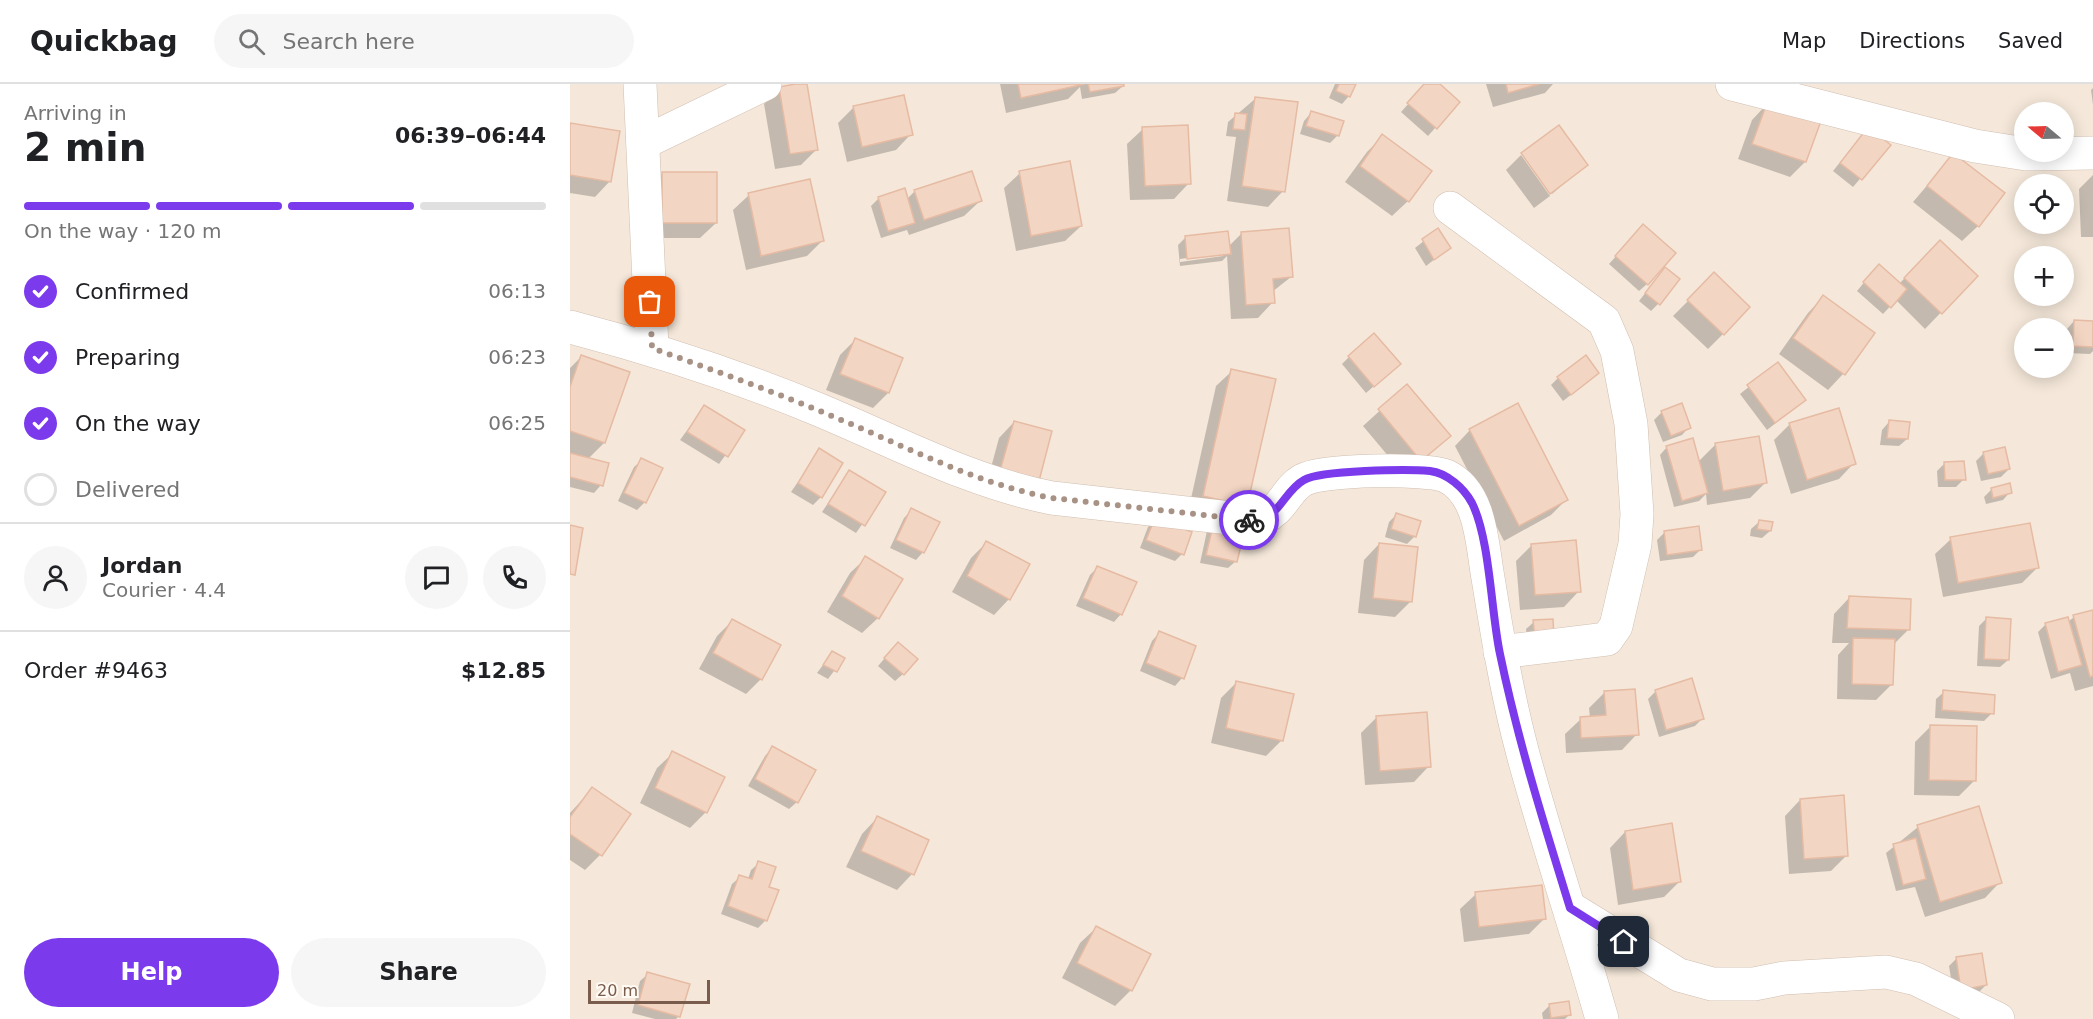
<!DOCTYPE html>
<meta charset="utf-8">
<style>
:root{--surface:#fff;--page:#f6f6f6;--text:#202124;--muted:#757577;--line:#e0e0e0;--accent:#7c3aed}
body{margin:0;font-family:"DejaVu Sans",sans-serif;background:var(--page);color:var(--text);height:100vh;display:flex;flex-direction:column;font-size:22px;white-space:nowrap}
*{box-sizing:border-box;margin:0}
p{font-size:20px;color:var(--muted)}
.icon{flex:none;width:33px;height:33px;fill:none;stroke:currentColor;stroke-width:2;stroke-linecap:round;stroke-linejoin:round}
.map{position:relative;flex:1;overflow:hidden}
.details{display:flex;flex-direction:column;background:var(--surface);width:570px}
.details>*{flex:none}
.needle{width:39px;rotate:289deg}
.buttons{position:absolute;left:1444px;top:18px;display:grid;gap:12px}
.buttons a{display:grid;place-items:center;width:60px;height:60px;border-radius:50%;background:var(--surface);box-shadow:0 3px 15px #0003;font-size:30px}
.scale{position:absolute;left:18px;bottom:15px;width:122px;box-sizing:border-box;padding-left:6px;border:3px solid #7a5c4d;border-top:0;font-size:16px;line-height:21px;white-space:nowrap;color:#7a5c4d;-webkit-text-stroke:4px #fffaf3;paint-order:stroke}
.pin{position:absolute;display:grid;place-items:center;width:51px;height:51px;color:#fff;margin:-26px;border-radius:12px;box-shadow:0 3px 9px #0006}
.courier{position:absolute;display:grid;place-items:center;width:60px;height:60px;margin:-30px;border:4px solid #7c3aed;border-radius:50%;background:#fff;color:#222;box-shadow:0 2px 8px #0007}
.headline em{font-style:normal;font-weight:600}
.headline div{display:flex;flex-direction:column-reverse}
.headline{display:flex;align-items:center;justify-content:space-between;height:102px;padding:0 24px}
h1{font-size:39px;font-weight:600;line-height:45px}
.bar{display:grid;grid-template-columns:repeat(4,1fr);gap:9px 6px;align-content:center;height:72px;padding:0 24px}
.bar i{height:8px;border-radius:4px;background:var(--line)}
.bar .selected{background:var(--accent)}
.bar p{grid-column:span 4}
.line{display:flex;align-items:center;gap:15px;padding:0 24px;border-top:2px solid var(--line)}
.line div{flex:1}
.round{display:grid;place-items:center;flex:none;width:63px;height:63px;border-radius:32px;background:var(--page)}
ol{padding:0 24px;list-style:none}
li{display:flex;align-items:center;gap:18px;height:66px}
li p{margin-inline-start:auto}
li .icon{padding:6px;border-radius:50%;background:var(--accent);color:#fff;stroke-width:4}
li:last-child{color:var(--muted)}
li i{width:33px;height:33px;border:3px solid var(--line);border-radius:50%}
.button{display:flex;gap:12px;margin-top:auto;padding:12px 24px}
.button a{flex:1;height:69px;border-radius:36px;background:var(--accent);color:#fff;font-size:24px;font-weight:600;line-height:69px;text-align:center}
.button a+a{background:var(--page);color:var(--text)}
header{display:flex;align-items:center;gap:36px;box-sizing:border-box;height:84px;padding:0 30px;background:var(--surface);border-bottom:2px solid var(--line)}
header strong{font-size:28px}
nav{display:flex;gap:33px;margin-inline-start:auto;font-size:21px}
.search{width:420px;height:54px;background:var(--page);display:flex;align-items:center;gap:15px;box-sizing:border-box;padding:0 21px;border-radius:33px;color:var(--muted);font-size:22px}
main{display:flex;flex:1;min-height:0}
.map>svg:first-child{display:block}
.residential{fill:#f5e8da;fill-rule:evenodd}
.shadow{fill:#0003;fill-rule:evenodd}
.building{fill:#f3d5c3;stroke:#e6bba3;stroke-width:1.5}
.lines{fill:none;stroke-linecap:round;stroke-linejoin:round}
.street-casing{stroke:#d1beb0;stroke-width:34}
.street{stroke:#fff;stroke-width:33}
.done{stroke:#a89285;stroke-width:6;stroke-dasharray:0 10.8}
.route{stroke:#7c3aed;stroke-width:8}
</style>
<header>
<strong>Quickbag</strong>
<div class="search"><svg class="icon" aria-label="search" viewBox="0 0 24 24"><circle cx="10" cy="10" r="6"/><path d="M15 15l6 6"/></svg>Search here</div>
<nav><a>Map</a><a>Directions</a><a>Saved</a></nav>
</header>
<main>
<section class="details">
<div class="headline"><div><h1>2 min</h1><p>Arriving in</p></div><em>06:39–06:44</em></div>
<div class="bar"><i class="selected"></i><i class="selected"></i><i class="selected"></i><i></i><p>On the way · 120 m</p></div>
<ol>
<li><svg class="icon" aria-label="check" viewBox="0 0 24 24"><path d="M5 12l5 5 9-10"/></svg>Confirmed<p>06:13</p></li>
<li><svg class="icon" aria-label="check" viewBox="0 0 24 24"><path d="M5 12l5 5 9-10"/></svg>Preparing<p>06:23</p></li>
<li><svg class="icon" aria-label="check" viewBox="0 0 24 24"><path d="M5 12l5 5 9-10"/></svg>On the way<p>06:25</p></li>
<li><i></i>Delivered</li>
</ol>
<div class="line" style="height:108px"><a class="round"><svg class="icon" aria-label="person" viewBox="0 0 24 24"><circle cx="12" cy="8" r="4"/><path d="M4 21q1-7 8-7t8 7"/></svg></a><div><b>Jordan</b><p>Courier · 4.4</p></div><a class="round"><svg class="icon" aria-label="chat" viewBox="0 0 24 24"><path d="M4 5h16v11H9l-5 4z"/></svg></a><a class="round"><svg class="icon" aria-label="phone" viewBox="0 0 24 24"><path d="M5 4h4l2 5-3 2q2 4 5 5l2-3 5 2v4C11 20 4 13 5 4z"/></svg></a></div>
<div class="line" style="height:78px"><div>Order #9463</div><b>$12.85</b></div>
<div class="button"><a>Help</a><a>Share</a></div>
</section>
<div class="map">
<svg width="1523" height="935" viewBox="0 0 1523 935">
<rect width="100%" height="100%" fill="#fdf6ec"/>
<!-- residential -->
<path class="residential" d="M 0,0 L 1523,0 L 1523,935 L 0,935 ZM 1455,28 L 1494,28 L 1494,68 L 1455,68 ZM 1455,100 L 1494,100 L 1494,140 L 1455,140 ZM 1455,172 L 1494,172 L 1494,212 L 1455,212 ZM 1455,244 L 1494,244 L 1494,284 L 1455,284 Z"/>
<!-- shadow -->
<g class="shadow">
<polygon points="236,0 247,65 231,81 205,85 194,20 210,4"/>
<polygon points="430,0 552,0 553,2 545,9 512,15 510,3 498,15 436,29"/>
<polygon points="765,0 785,0 779,12 772,20 759,14"/>
<polygon points="856,0 868,0 888,18 858,52 831,28"/>
<polygon points="916,0 983,0 975,9 923,23"/>
<polygon points="1523,4 1523,21 1521,6"/>
<polygon points="333,13 341,50 326,66 277,78 268,39 283,24"/>
<polygon points="685,15 713,107 698,123 657,117 666,53 656,52 658,38"/>
<polygon points="1197,20 1235,78 1220,93 1168,75 1182,36"/>
<polygon points="741,29 768,51 760,59 730,50 734,37"/>
<polygon points="0,40 40,97 25,113 0,109"/>
<polygon points="989,43 1016,81 982,110 952,70"/>
<polygon points="573,45 619,99 604,115 560,116 557,60"/>
<polygon points="813,52 838,117 822,132 775,98 797,68"/>
<polygon points="1291,52 1319,61 1283,103 1263,87"/>
<polygon points="951,71 980,112 964,124 936,86"/>
<polygon points="1383,71 1408,142 1392,157 1343,118"/>
<polygon points="93,89 146,139 130,154 77,154 78,105"/>
<polygon points="450,89 511,142 495,157 446,167 434,104"/>
<polygon points="1523,91 1523,153 1511,153 1509,105"/>
<polygon points="345,107 410,117 394,132 339,151 337,146 311,154 301,122 309,114 337,115"/>
<polygon points="179,111 252,157 237,172 176,186 163,126"/>
<polygon points="868,146 879,164 856,182 845,164"/>
<path d="M 672,149 L 721,193 L 702,208 L 703,218 L 688,234 L 661,235 L 657,172 L 652,177 L 610,182 L 608,161 L 615,154 L 659,162 ZM 653,169 L 653,172 L 610,178 L 610,175 Z"/>
<polygon points="1066,150 1077,200 1069,207 1039,180"/>
<polygon points="1370,158 1406,192 1355,245 1326,216 1313,230 1287,207 1301,190 1329,200"/>
<polygon points="1088,193 1088,220 1081,227 1069,217"/>
<polygon points="1129,206 1153,250 1138,265 1103,232"/>
<polygon points="1253,213 1303,250 1273,290 1258,306 1209,270 1238,229"/>
<polygon points="1504,237 1523,238 1523,267 1520,270 1496,269 1497,245"/>
<polygon points="285,256 318,309 303,324 256,306 270,271"/>
<polygon points="11,273 58,289 34,359 18,375 31,401 24,409 0,403 0,284"/>
<polygon points="779,273 821,287 796,309 772,280"/>
<polygon points="1207,280 1226,323 1197,346 1170,310"/>
<polygon points="662,287 676,421 618,428 646,302"/>
<polygon points="988,294 1020,296 993,317 981,301"/>
<polygon points="837,302 879,352 835,392 793,342"/>
<polygon points="134,323 173,347 149,380 110,356"/>
<polygon points="1092,328 1119,343 1112,351 1093,358 1084,336"/>
<polygon points="444,338 480,348 416,402 429,354"/>
<polygon points="1319,338 1337,355 1329,362 1310,361 1312,346"/>
<polygon points="1220,340 1284,379 1269,395 1221,410 1204,356"/>
<polygon points="900,346 996,416 981,431 934,457 885,362"/>
<polygon points="1146,360 1195,399 1180,414 1137,421 1136,410 1129,417 1104,423 1090,371 1097,363 1128,378"/>
<polygon points="250,366 251,413 243,421 221,408"/>
<polygon points="1414,369 1439,385 1431,393 1411,397 1406,377"/>
<polygon points="72,376 75,418 67,426 48,417 64,383"/>
<polygon points="1375,379 1394,395 1386,403 1368,403 1367,387"/>
<polygon points="279,388 314,409 286,449 252,428"/>
<polygon points="1422,405 1440,408 1433,416 1416,420 1414,413"/>
<polygon points="342,426 353,468 346,476 320,464 334,434"/>
<polygon points="826,431 845,452 837,460 815,453 819,438"/>
<polygon points="586,435 612,470 605,477 570,464 578,443"/>
<polygon points="1189,438 1200,447 1192,454 1180,452 1181,445"/>
<polygon points="645,439 666,477 658,484 630,479 637,447"/>
<polygon points="1095,448 1131,465 1123,473 1090,477 1087,456"/>
<polygon points="1381,455 1467,484 1452,499 1373,513 1365,470"/>
<polygon points="417,458 439,515 424,531 382,508 401,474"/>
<polygon points="809,460 841,517 825,533 788,529 794,476"/>
<polygon points="962,461 1009,507 994,523 950,526 946,477"/>
<polygon points="296,474 308,534 292,549 257,528 280,489"/>
<polygon points="527,484 551,530 544,538 506,522 520,491"/>
<polygon points="1279,514 1339,545 1323,561 1322,600 1306,616 1267,615 1268,571 1279,559 1262,559 1264,530"/>
<polygon points="1523,527 1523,602 1505,607 1500,589 1481,595 1468,548 1475,541 1497,534 1498,538 1504,533"/>
<polygon points="1416,535 1438,576 1430,583 1407,582 1409,542"/>
<polygon points="162,537 191,595 176,610 129,585 147,552"/>
<polygon points="981,537 958,561 956,545 964,538"/>
<polygon points="589,549 612,594 605,602 570,587 582,557"/>
<polygon points="321,567 333,590 325,597 308,582"/>
<polygon points="262,569 273,575 258,595 247,589"/>
<polygon points="667,598 712,656 696,672 641,659 651,614"/>
<polygon points="1086,607 1133,634 1125,642 1089,653 1078,615"/>
<polygon points="1374,608 1422,629 1414,637 1365,634 1366,615"/>
<polygon points="1034,609 1067,650 1052,666 996,669 995,650 1011,635 1020,634 1019,624"/>
<polygon points="807,633 859,682 844,698 795,701 791,649"/>
<polygon points="1361,642 1405,696 1389,712 1344,711 1345,658"/>
<polygon points="202,664 227,718 219,725 178,702 195,672"/>
<polygon points="103,669 153,693 136,728 120,744 70,719 87,684"/>
<polygon points="22,705 59,730 30,771 15,786 0,776 0,729"/>
<polygon points="1230,716 1277,771 1261,787 1219,790 1215,732"/>
<polygon points="307,734 357,757 342,790 327,806 276,783 292,750"/>
<polygon points="1348,743 1430,798 1415,814 1355,833 1345,803 1326,807 1316,769"/>
<polygon points="1055,748 1109,798 1094,813 1048,821 1040,764"/>
<polygon points="189,779 197,804 196,836 188,844 151,830 162,800 170,793 178,795 181,786"/>
<polygon points="906,810 974,835 959,850 894,858 890,825"/>
<polygon points="526,844 561,906 545,922 492,894 510,859"/>
<polygon points="1387,874 1416,901 1408,909 1384,913 1379,882"/>
<polygon points="78,890 109,932 106,935 85,935 62,929 70,897"/>
<polygon points="979,922 1000,930 995,935 973,935 972,929"/>
</g>
<!-- building -->
<g class="building">
<polygon points="225,0 237,0 248,66 220,70 209,3"/>
<polygon points="448,0 515,0 451,14"/>
<polygon points="518,0 554,0 554,2 520,8"/>
<polygon points="769,0 786,0 780,13 766,7"/>
<polygon points="854,0 870,0 890,18 867,45 837,19"/>
<polygon points="936,0 969,0 938,9"/>
<polygon points="334,11 343,51 292,63 283,22"/>
<polygon points="685,13 728,18 715,108 672,102"/>
<polygon points="1197,19 1251,37 1236,78 1182,60"/>
<polygon points="741,27 774,37 769,52 736,42"/>
<polygon points="665,29 677,30 675,46 663,45"/>
<polygon points="0,39 50,47 41,98 0,91"/>
<polygon points="618,41 621,100 575,102 572,43"/>
<polygon points="989,41 1018,81 980,110 951,69"/>
<polygon points="1298,43 1321,61 1292,96 1270,79"/>
<polygon points="812,50 862,87 839,118 790,82"/>
<polygon points="1383,69 1435,109 1409,143 1357,102"/>
<polygon points="500,77 512,142 461,152 449,87"/>
<polygon points="402,87 412,117 354,136 344,106"/>
<rect x="92" y="88" width="55" height="51"/>
<polygon points="240,95 254,157 191,172 178,109"/>
<polygon points="335,104 345,139 318,147 308,113"/>
<polygon points="1073,140 1106,169 1078,201 1045,172"/>
<polygon points="719,144 723,193 703,195 705,219 676,221 671,148"/>
<polygon points="868,144 881,164 864,176 852,155"/>
<polygon points="658,147 661,170 617,175 615,152"/>
<polygon points="1370,156 1408,192 1372,230 1334,194"/>
<polygon points="1309,180 1337,205 1321,224 1293,198"/>
<polygon points="1095,183 1110,195 1090,221 1075,209"/>
<polygon points="1144,188 1180,223 1154,251 1117,216"/>
<polygon points="1253,211 1305,249 1275,291 1223,254"/>
<polygon points="1504,236 1523,237 1523,263 1503,262"/>
<polygon points="804,249 831,280 804,303 778,272"/>
<polygon points="285,254 333,274 319,309 270,290"/>
<polygon points="11,271 60,288 35,359 0,347 0,303"/>
<polygon points="1016,271 1029,289 1001,311 987,293"/>
<polygon points="1208,278 1236,316 1205,339 1177,301"/>
<polygon points="661,285 706,295 677,422 633,412"/>
<polygon points="837,300 881,352 851,377 808,325"/>
<polygon points="948,319 998,416 949,442 899,345"/>
<polygon points="1112,319 1121,344 1101,352 1091,327"/>
<polygon points="134,321 175,346 158,373 117,348"/>
<polygon points="1269,324 1286,380 1237,396 1219,339"/>
<polygon points="1319,336 1340,338 1338,355 1317,354"/>
<polygon points="444,337 482,347 469,397 430,387"/>
<polygon points="1189,352 1197,399 1153,407 1145,359"/>
<polygon points="1123,354 1138,409 1112,417 1096,362"/>
<polygon points="1435,363 1440,385 1418,390 1413,368"/>
<polygon points="249,364 273,379 252,414 228,399"/>
<polygon points="0,369 39,379 33,402 0,393"/>
<polygon points="71,374 93,384 76,419 54,409"/>
<polygon points="1394,377 1396,396 1375,396 1374,378"/>
<polygon points="279,386 316,408 295,442 258,420"/>
<polygon points="1440,399 1442,409 1423,414 1421,404"/>
<polygon points="341,424 370,438 354,469 326,456"/>
<polygon points="826,429 851,437 846,453 821,445"/>
<polygon points="585,434 622,448 614,471 576,456"/>
<polygon points="1189,436 1203,438 1201,447 1187,445"/>
<polygon points="644,438 675,445 667,478 636,471"/>
<polygon points="1460,439 1469,484 1388,499 1380,453"/>
<polygon points="0,441 13,444 5,491 0,490"/>
<polygon points="1129,442 1132,466 1097,471 1094,447"/>
<polygon points="1006,456 1011,508 965,511 961,460"/>
<polygon points="416,457 460,480 440,516 397,492"/>
<polygon points="809,459 848,463 842,518 803,514"/>
<polygon points="295,472 333,495 309,535 272,512"/>
<polygon points="527,482 567,498 552,531 513,514"/>
<polygon points="1279,512 1341,515 1340,546 1277,544"/>
<polygon points="1523,526 1523,592 1520,593 1503,531"/>
<polygon points="1416,533 1441,535 1439,576 1414,575"/>
<polygon points="1498,533 1512,581 1488,588 1475,539"/>
<polygon points="162,535 211,561 192,596 143,569"/>
<polygon points="983,535 984,553 965,554 963,536"/>
<polygon points="589,547 626,562 614,595 576,579"/>
<polygon points="1283,554 1325,555 1323,601 1282,600"/>
<polygon points="328,558 348,575 334,591 314,574"/>
<polygon points="262,567 275,574 267,588 253,581"/>
<polygon points="1122,594 1134,635 1096,646 1085,606"/>
<polygon points="666,597 724,610 713,657 656,644"/>
<polygon points="1065,605 1069,651 1011,654 1010,633 1036,631 1034,607"/>
<polygon points="1373,606 1425,611 1424,630 1372,626"/>
<polygon points="857,628 861,683 810,687 806,632"/>
<polygon points="1360,641 1407,642 1406,697 1359,696"/>
<polygon points="202,662 246,686 228,719 185,695"/>
<polygon points="102,667 155,693 137,729 85,704"/>
<polygon points="22,703 61,730 32,772 0,750 0,733"/>
<polygon points="1274,711 1278,772 1234,775 1230,715"/>
<polygon points="1409,722 1432,799 1370,818 1347,741"/>
<polygon points="307,732 359,756 344,791 291,767"/>
<polygon points="1102,739 1111,798 1063,806 1055,747"/>
<polygon points="1346,754 1356,795 1333,801 1323,760"/>
<polygon points="188,777 206,783 199,803 209,806 197,837 158,822 169,791 182,795"/>
<polygon points="972,801 976,835 909,843 905,808"/>
<polygon points="526,842 581,870 562,907 507,879"/>
<polygon points="1412,869 1417,901 1391,906 1386,873"/>
<polygon points="77,888 120,900 110,933 68,921"/>
<polygon points="999,917 1001,931 981,934 979,920"/>
</g>
<g class="lines">
<defs>
<g id="street">
<polyline points="70,0 82,264"/>
<polyline points="1162,0 1405,62 1456,70 1523,69"/>
<polyline points="73,59 195,0"/>
<polyline points="880,124 1034,237 1047,267 1061,340 1067,430 1065,460 1046,542 1037,555 930,568"/>
<path d="M 0,243 C 84,265 167,292 247,325 C 324,357 400,398 482,414 L 687,437 C 715,426 714,407 733,396 C 752,385 857,384 876,392 C 910,408 912,457 917,488 C 927,549 937,611 953,670 C 977,759 1007,846 1032,935"/>
<polyline points="1000,824 1109,891 1142,900 1184,900 1214,894 1316,888 1346,895 1428,935"/>
</g>
</defs>
<!-- street casing -->
<use href="#street" class="street-casing"/>
<!-- street -->
<use href="#street" class="street"/>
</g>
<g class="lines">
<!-- done -->
<path class="done" d="M 80,218 L 82,264 C 145,287 208,309 269,335 C 339,364 408,400 482,414 L 679,436"/>
<!-- route -->
<path class="route" d="M 679,436 C 709,439 712,408 734,396 C 751,386 838,385 860,387 C 877,389 894,404 902,419 C 920,455 921,528 930,570 C 948,657 974,740 1000,824 L 1054,858"/>
</g>
</svg>
<div class="buttons">
<a><svg class="needle" viewBox="-14 -14 28 28"><path d="M0-13l5 13h-10z" fill="#e53935"/><path d="M0 13l5-13h-10z" fill="#757577"/></svg></a>
<a><svg class="icon" aria-label="locate" viewBox="0 0 24 24"><circle cx="12" cy="12" r="6"/><path d="M12 2v4M12 18v4M2 12h4M18 12h4"/></svg></a>
<a>+</a>
<a>−</a>
</div>
<div class="scale">20 m</div>
<div class="pin" style="left:80px;top:218px;background:#ea580c"><svg class="icon" aria-label="bag" viewBox="0 0 24 24"><path d="M5 8h14l-1 12H6zM9 8a3 3 0 0 1 6 0"/></svg></div>
<div class="pin" style="left:1054px;top:858px;background:#1f2937"><svg class="icon" aria-label="home" viewBox="0 0 24 24"><path d="M3 11l9-7 9 7M6 9v11h12V9"/></svg></div>
<div class="courier" style="left:679px;top:436px"><svg class="icon" aria-label="bike" viewBox="0 0 24 24"><circle cx="6" cy="16" r="4"/><circle cx="18" cy="16" r="4"/><path d="M6 16l4-8h5l3 8M10 8l3 8H6M13 5h3"/></svg></div>
</div>
</main>
